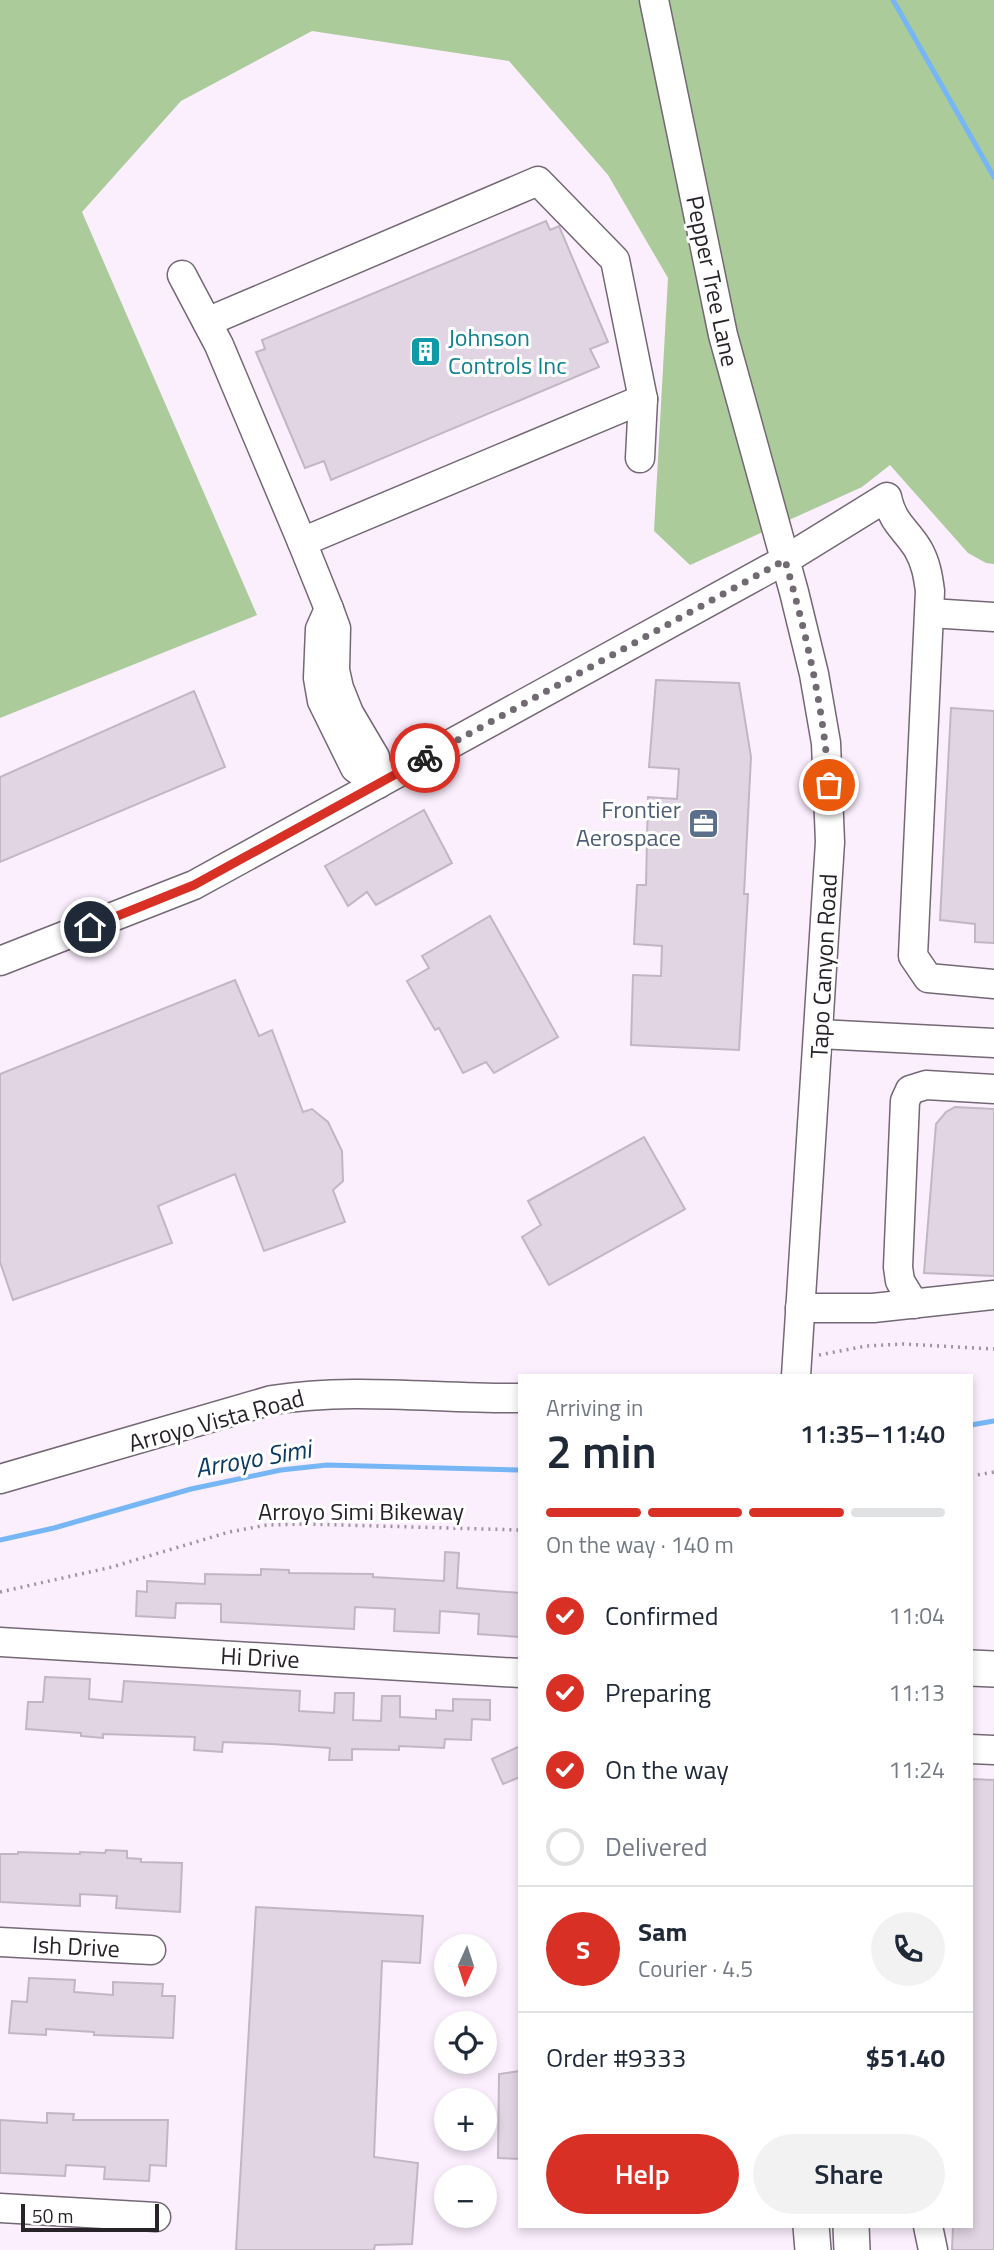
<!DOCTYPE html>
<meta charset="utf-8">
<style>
:root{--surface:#fff;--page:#f2f2f3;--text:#1f2937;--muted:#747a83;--line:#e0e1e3;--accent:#d93025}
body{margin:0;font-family:"Titillium Web",sans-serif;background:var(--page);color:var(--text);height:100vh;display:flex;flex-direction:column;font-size:26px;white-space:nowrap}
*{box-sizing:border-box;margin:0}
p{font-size:23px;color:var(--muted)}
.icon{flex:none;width:38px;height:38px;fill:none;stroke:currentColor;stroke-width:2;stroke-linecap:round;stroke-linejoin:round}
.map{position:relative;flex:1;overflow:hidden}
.drawer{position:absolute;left:518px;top:1374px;width:455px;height:854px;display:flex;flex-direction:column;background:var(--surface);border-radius:0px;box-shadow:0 4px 10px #0003}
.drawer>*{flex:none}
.needle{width:46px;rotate:183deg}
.controls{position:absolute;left:434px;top:1934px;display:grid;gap:14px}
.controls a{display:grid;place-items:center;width:63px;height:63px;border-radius:50%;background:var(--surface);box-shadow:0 4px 10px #0003;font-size:35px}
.scale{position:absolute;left:21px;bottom:18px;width:138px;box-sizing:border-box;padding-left:7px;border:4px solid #282329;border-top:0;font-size:19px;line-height:24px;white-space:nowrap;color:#282329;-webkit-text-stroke:5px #fff;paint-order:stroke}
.pin{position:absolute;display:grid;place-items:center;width:60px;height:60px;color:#fff;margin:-30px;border:4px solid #fff;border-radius:50%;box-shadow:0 2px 7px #0007}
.courier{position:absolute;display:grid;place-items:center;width:70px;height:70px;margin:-35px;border:5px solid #d93025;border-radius:50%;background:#fff;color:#222;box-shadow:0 2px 9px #0007}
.overview em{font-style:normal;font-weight:600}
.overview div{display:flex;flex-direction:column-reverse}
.overview{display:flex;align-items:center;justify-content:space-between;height:119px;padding:0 28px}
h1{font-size:46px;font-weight:600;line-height:52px}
.bar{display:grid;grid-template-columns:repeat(4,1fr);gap:10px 7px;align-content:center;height:84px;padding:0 28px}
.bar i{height:9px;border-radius:5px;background:var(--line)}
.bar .selected{background:var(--accent)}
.bar p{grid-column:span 4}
.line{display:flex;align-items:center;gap:18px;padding:0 28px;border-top:2px solid var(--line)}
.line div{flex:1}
.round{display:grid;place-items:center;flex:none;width:74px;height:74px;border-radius:37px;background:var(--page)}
ol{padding:0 28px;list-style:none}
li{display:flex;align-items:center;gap:21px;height:77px}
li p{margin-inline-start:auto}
li .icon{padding:7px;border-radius:50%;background:var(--accent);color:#fff;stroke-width:4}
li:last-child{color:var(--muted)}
li i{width:38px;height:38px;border:4px solid var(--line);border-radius:50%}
.cta{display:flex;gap:14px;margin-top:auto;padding:14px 28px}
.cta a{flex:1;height:80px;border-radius:42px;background:var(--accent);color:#fff;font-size:28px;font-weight:600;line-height:80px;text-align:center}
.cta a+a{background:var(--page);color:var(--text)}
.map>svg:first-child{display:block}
.green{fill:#abcb9b}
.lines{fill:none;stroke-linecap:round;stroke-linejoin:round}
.stream{stroke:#76b6f4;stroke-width:5}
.building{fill:#e1d4e3;stroke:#c3b6c4;stroke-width:2}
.minor-casing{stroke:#736874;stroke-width:31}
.major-casing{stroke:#736874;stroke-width:38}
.path{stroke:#9e949f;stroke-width:3.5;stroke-dasharray:2 5;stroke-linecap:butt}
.minor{stroke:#fff;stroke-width:28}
.major{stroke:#fff;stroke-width:35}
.done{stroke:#726a73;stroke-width:7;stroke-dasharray:0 12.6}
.route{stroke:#d93025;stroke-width:9}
.labels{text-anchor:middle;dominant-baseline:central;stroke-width:6;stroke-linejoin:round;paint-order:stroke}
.street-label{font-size:24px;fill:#282329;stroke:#fff}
.culture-label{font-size:24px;fill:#0d838f;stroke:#fff;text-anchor:start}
.service-label{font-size:24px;fill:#4e5e75;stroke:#fff;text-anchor:end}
.water-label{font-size:26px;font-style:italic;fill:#0c3c64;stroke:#fff}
</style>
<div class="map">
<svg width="994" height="2250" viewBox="0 0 994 2250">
<rect width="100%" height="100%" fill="#fbeefd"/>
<!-- green -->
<polygon class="green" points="0,0 994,0 994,564 986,563 968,553 890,465 862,487 690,565 654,531 668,278 608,175 509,61 312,31 181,101 82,212 257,615 0,718"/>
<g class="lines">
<!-- stream -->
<g class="stream">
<polyline points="893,0 994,177"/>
<polyline points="971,1425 994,1421"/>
<polyline points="0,1540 54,1528 191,1489 281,1470 327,1465 520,1470"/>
</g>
</g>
<!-- building -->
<g class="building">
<polygon points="546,221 550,230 559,226 608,342 590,349 599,367 331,480 324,461 305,468 256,352 265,349 262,340"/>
<polygon points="656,680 739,683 751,757 744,894 748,894 739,1050 631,1045 633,975 661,976 662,946 634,944 637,885 646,885 648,797 677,799 679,769 649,767"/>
<polygon points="194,691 225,767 0,862 0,777"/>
<polygon points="951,708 994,711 994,943 975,942 975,924 940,920"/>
<polygon points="424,810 452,863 376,905 367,892 348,906 325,866"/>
<polygon points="490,916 558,1037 494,1073 486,1062 463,1073 439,1028 435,1030 407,981 429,968 422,956"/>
<polygon points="235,980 259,1036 272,1030 303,1112 312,1109 328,1122 342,1151 343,1181 333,1190 345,1222 264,1251 235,1174 158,1206 172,1243 13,1300 0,1262 0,1074"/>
<polygon points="955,1107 994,1109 994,1276 924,1273 936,1124 946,1112"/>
<polygon points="644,1137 685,1209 549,1285 522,1237 541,1225 528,1201"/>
<polygon points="445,1552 459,1553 457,1588 520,1593 520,1637 478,1634 479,1614 440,1611 439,1633 394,1631 395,1609 355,1607 354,1629 221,1622 221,1604 176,1603 175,1618 136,1616 137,1591 147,1592 147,1581 205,1584 205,1574 261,1575 261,1569 289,1570 289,1573 373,1574 373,1577 444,1581"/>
<polygon points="45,1677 90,1679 89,1699 122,1702 124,1681 300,1691 299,1711 334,1713 335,1693 354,1693 353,1720 381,1721 382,1696 400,1696 400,1717 436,1719 436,1710 453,1711 453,1699 490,1700 490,1720 472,1719 471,1740 445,1739 444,1748 399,1746 399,1750 352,1749 352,1760 329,1760 330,1748 271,1744 223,1742 222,1752 194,1750 195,1737 103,1734 103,1738 81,1736 81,1733 26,1729 28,1702 43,1702"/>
<polygon points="520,1746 520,1777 503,1784 492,1759"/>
<polygon points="971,1779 994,1780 994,2250 952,2250 953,2226 971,2226"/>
<polygon points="106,1850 127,1851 127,1858 141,1859 141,1862 182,1863 180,1912 116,1908 117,1896 80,1894 80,1906 0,1902 0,1854 18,1854 18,1852 80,1854 80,1852 105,1853"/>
<polygon points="256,1907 423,1916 420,1963 382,1961 374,2157 418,2163 412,2244 375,2245 374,2250 236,2250"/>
<polygon points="29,1978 75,1980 74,1992 113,1995 113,1982 163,1984 162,1996 175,1996 173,2038 94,2035 94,2032 46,2029 46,2035 9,2033 12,2001 27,2002"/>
<polygon points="520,2071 520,2159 498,2158 499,2074"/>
<polygon points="47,2113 74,2114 73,2120 168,2120 166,2166 150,2165 149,2181 104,2179 105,2167 66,2165 65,2176 0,2173 0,2120 47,2123"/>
</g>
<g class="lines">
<defs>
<g id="minor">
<polyline points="654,0 723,335 794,592 814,674 826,743 830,842 796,1376"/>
<polyline points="182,275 219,345 302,542"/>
<polyline points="207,322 538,181 615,260 643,399"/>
<polyline points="329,609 302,542 643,399 640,458"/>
<polygon points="329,609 336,628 335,670 339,688 349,713 375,757 378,784 355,768 322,701 318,678 320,629"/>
<polyline points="930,613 994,617"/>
<path d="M 0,961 L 194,885 L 785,560 L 887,497 C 893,524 905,528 918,549 C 926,563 928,576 930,591 L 913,956 L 928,978 L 994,984"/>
<polyline points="819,1034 994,1043"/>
<polyline points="914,1304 900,1281 898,1267 905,1101 910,1090 926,1085 994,1089"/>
<polyline points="800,1308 873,1308 994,1295"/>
<path d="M 0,1479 L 272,1400 C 355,1387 437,1399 520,1398"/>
<polyline points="0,1642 520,1673"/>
<polyline points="971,1749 994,1750"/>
<polyline points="0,1942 151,1950"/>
<polyline points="0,2208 156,2217"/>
<polyline points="928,2226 933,2250"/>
</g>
<g id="major">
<polyline points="971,1668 994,1669"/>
<polyline points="811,2226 813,2250"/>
<polyline points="851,2226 852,2250"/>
</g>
</defs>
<!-- minor casing -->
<use href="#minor" class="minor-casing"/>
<!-- major casing -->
<use href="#major" class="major-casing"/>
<!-- path -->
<g class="path">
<polyline points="819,1355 866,1346 903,1344 994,1349"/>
<polyline points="971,1476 994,1472"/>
<polyline points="0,1592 112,1567 229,1532 267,1525 306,1524 520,1530"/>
</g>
<!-- minor -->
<use href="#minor" class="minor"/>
<!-- major -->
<use href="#major" class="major"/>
</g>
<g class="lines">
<!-- done -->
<path class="done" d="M 425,758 L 785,560 C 806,633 824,709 829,785"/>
<!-- route -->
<polyline class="route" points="90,927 194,885 425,758"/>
</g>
<!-- icons -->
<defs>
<symbol id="building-square" viewBox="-11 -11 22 22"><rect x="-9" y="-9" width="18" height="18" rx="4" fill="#0f9aa8" stroke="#fff"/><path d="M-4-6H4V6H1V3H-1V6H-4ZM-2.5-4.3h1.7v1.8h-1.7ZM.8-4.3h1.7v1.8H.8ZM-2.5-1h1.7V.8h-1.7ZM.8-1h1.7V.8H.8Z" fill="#fff"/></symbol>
<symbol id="office-square" viewBox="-11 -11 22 22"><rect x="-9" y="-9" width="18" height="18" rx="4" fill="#5c6f8a" stroke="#fff"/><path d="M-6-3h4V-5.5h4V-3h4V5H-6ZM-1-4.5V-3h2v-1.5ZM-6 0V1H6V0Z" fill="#fff"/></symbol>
</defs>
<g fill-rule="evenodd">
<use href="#building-square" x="408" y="334" width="35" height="35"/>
<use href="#office-square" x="686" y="806" width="35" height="35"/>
</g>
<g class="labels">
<!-- street labels -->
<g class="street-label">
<text transform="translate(713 281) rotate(78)">Pepper Tree Lane</text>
<text transform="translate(823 966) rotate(-87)">Tapo Canyon Road</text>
<text transform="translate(216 1420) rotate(-15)">Arroyo Vista Road</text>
<text x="361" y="1511">Arroyo Simi Bikeway</text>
<text transform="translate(260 1657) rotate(3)">Hi Drive</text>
<text transform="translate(76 1946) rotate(3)">Ish Drive</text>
</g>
<!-- culture labels -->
<g class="culture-label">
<text x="448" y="337">Johnson<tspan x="448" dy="28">Controls Inc</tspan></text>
</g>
<!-- service labels -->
<g class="service-label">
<text x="681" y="809">Frontier<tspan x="681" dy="28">Aerospace</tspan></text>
</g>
<!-- water labels -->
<g class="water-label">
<text transform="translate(253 1458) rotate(-10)">Arroyo Simi</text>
</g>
</g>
</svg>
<div class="controls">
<a><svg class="needle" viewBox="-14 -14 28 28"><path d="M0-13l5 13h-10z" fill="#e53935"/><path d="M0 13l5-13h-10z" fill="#747a83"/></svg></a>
<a><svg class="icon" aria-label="locate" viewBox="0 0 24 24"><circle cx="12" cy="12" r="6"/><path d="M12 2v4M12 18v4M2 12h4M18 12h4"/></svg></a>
<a>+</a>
<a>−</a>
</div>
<div class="scale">50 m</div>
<div class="pin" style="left:829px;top:785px;background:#ea580c"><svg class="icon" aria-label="bag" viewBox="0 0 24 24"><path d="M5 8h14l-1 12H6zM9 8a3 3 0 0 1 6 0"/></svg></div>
<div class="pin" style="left:90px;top:927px;background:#1f2937"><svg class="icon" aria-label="home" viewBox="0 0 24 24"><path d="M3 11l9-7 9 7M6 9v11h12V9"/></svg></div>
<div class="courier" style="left:425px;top:758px"><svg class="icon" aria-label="bike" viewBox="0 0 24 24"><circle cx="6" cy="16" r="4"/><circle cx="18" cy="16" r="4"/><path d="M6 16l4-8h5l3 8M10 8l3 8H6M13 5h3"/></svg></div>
<section class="drawer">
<div class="overview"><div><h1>2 min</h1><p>Arriving in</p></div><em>11:35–11:40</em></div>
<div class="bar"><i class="selected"></i><i class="selected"></i><i class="selected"></i><i></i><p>On the way · 140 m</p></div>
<ol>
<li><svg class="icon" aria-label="check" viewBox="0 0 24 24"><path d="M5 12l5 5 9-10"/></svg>Confirmed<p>11:04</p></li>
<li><svg class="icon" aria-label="check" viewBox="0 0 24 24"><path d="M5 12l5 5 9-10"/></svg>Preparing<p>11:13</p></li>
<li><svg class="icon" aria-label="check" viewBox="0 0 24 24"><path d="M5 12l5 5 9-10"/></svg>On the way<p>11:24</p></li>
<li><i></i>Delivered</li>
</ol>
<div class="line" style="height:126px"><b class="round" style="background:var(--accent);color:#fff">S</b><div><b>Sam</b><p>Courier · 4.5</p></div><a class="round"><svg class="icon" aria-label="phone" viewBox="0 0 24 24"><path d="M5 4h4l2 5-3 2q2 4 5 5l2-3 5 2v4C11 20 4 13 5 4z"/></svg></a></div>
<div class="line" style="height:91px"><div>Order #9333</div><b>$51.40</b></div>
<div class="cta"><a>Help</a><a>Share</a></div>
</section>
</div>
